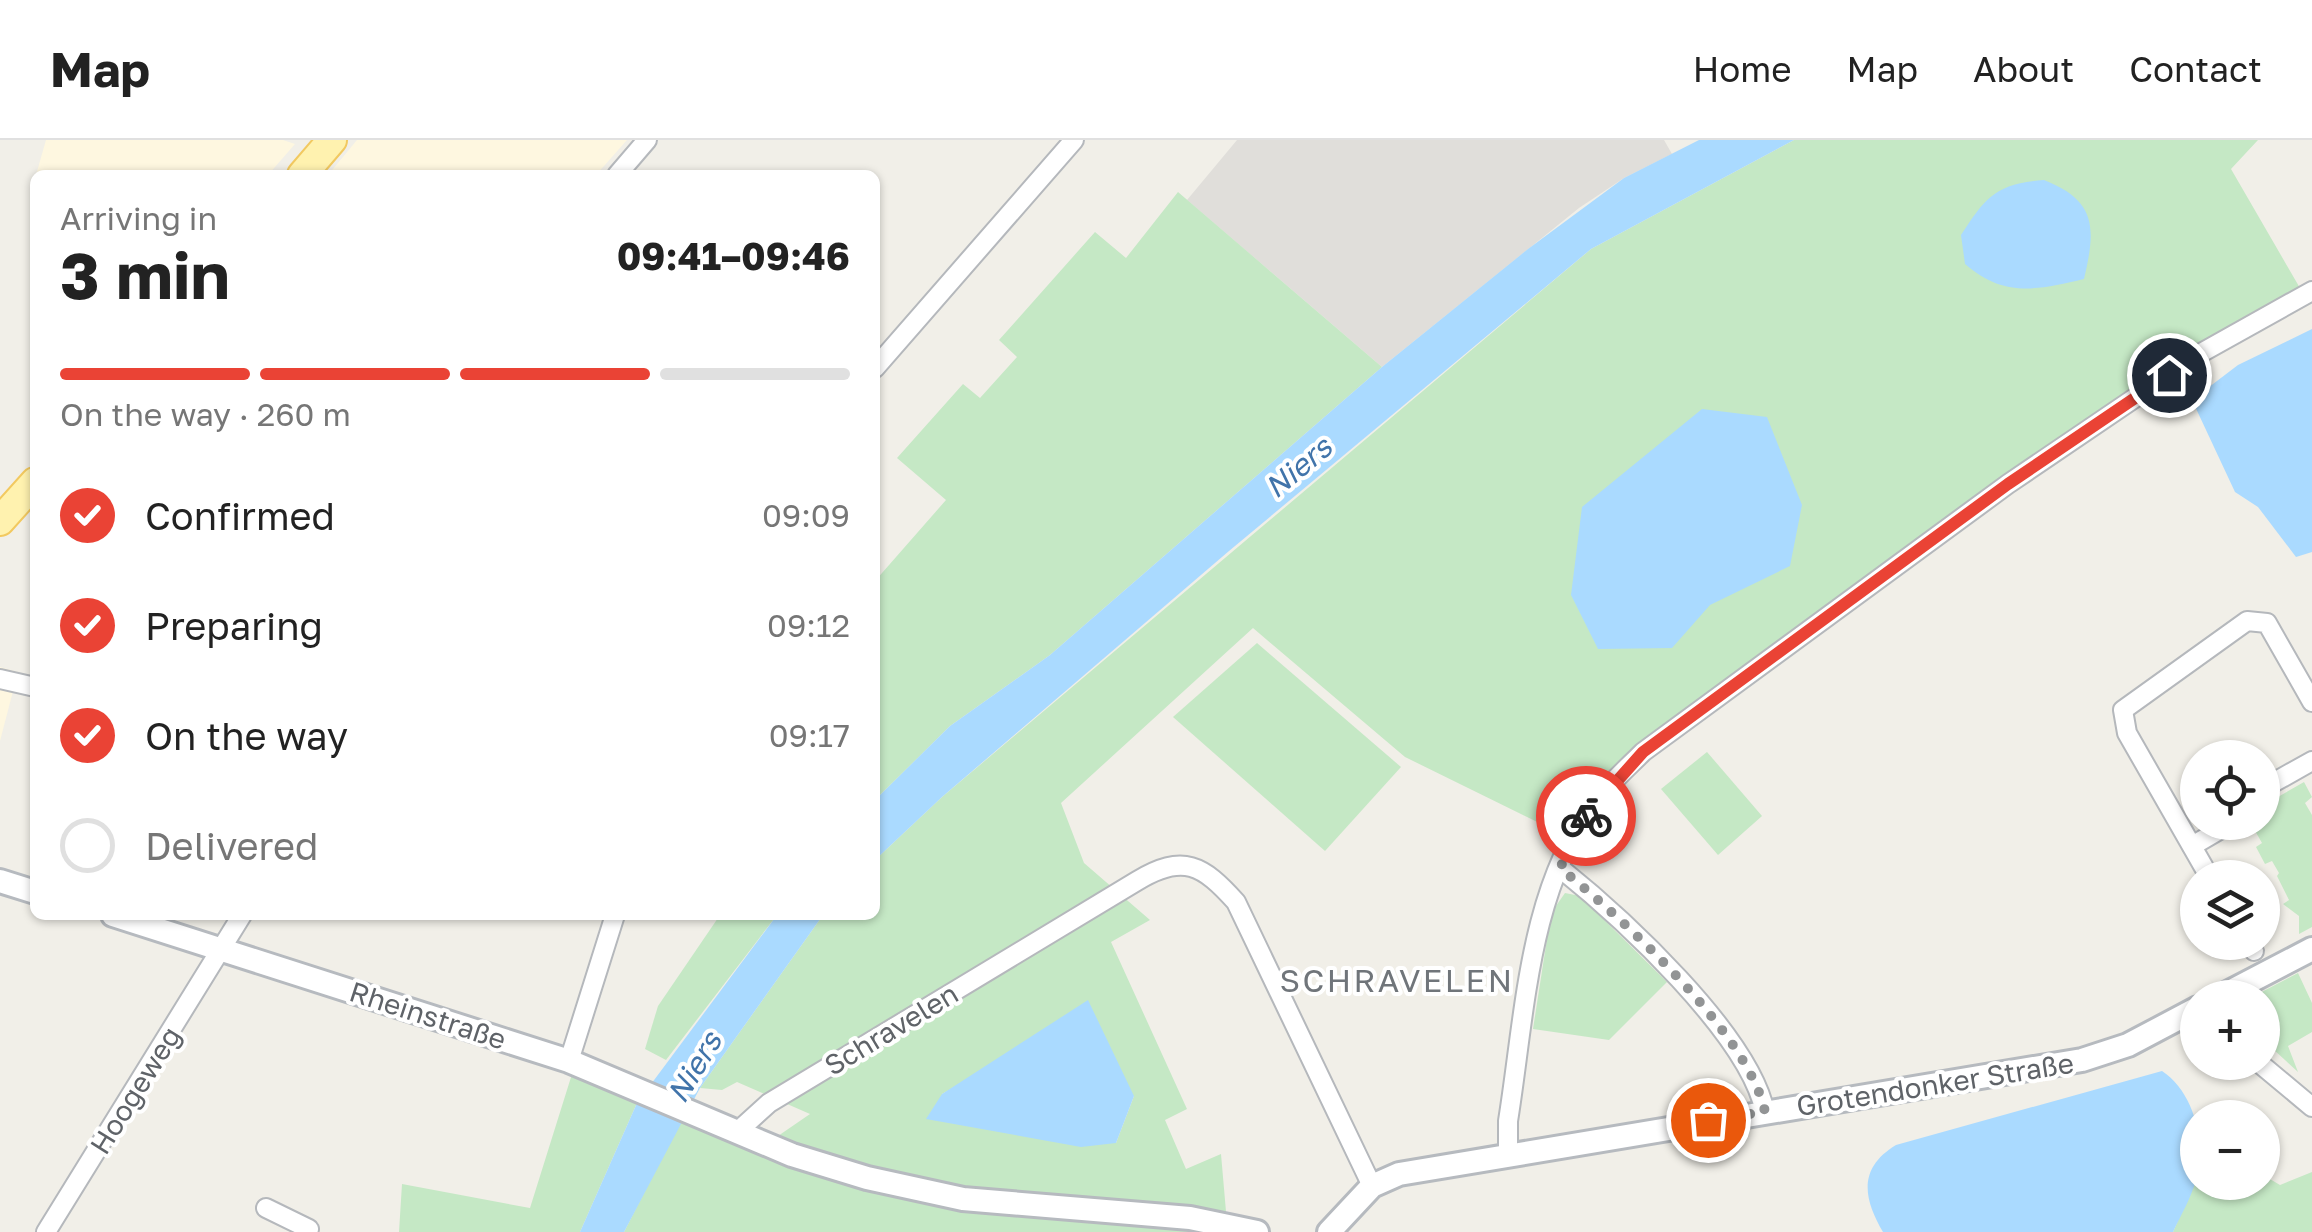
<!DOCTYPE html>
<meta charset="utf-8">
<style>
:root{--surface:#fff;--page:#f6f6f6;--text:#222;--muted:#767676;--line:#e0e0e0;--accent:#ea4335}
body{margin:0;font-family:"Golos Text",sans-serif;background:var(--page);color:var(--text);height:100vh;display:flex;flex-direction:column;font-size:38px;white-space:nowrap}
*{box-sizing:border-box;margin:0}
p{font-size:32px;color:var(--muted)}
.icon{flex:none;width:55px;height:55px;fill:none;stroke:currentColor;stroke-width:2;stroke-linecap:round;stroke-linejoin:round}
.map{position:relative;flex:1;overflow:hidden}
.side{position:absolute;left:30px;top:30px;width:850px;height:750px;display:flex;flex-direction:column;background:var(--surface);border-radius:15px;box-shadow:0 2px 8px #0004}
.side>*{flex:none}
.fabs{position:absolute;left:2180px;top:600px;display:grid;gap:20px}
.fabs a{display:grid;place-items:center;width:100px;height:100px;border-radius:50%;background:var(--surface);box-shadow:0 2px 8px #0004;font-size:50px}
.pin{position:absolute;display:grid;place-items:center;width:85px;height:85px;color:#fff;margin:-42px;border:5px solid #fff;border-radius:50%;box-shadow:0 2px 10px #0007}
.courier{position:absolute;display:grid;place-items:center;width:100px;height:100px;margin:-50px;border:8px solid #ea4335;border-radius:50%;background:#fff;color:#222;box-shadow:0 2px 12px #0007}
.head em{font-style:normal;font-weight:700}
.head div{display:flex;flex-direction:column-reverse}
.head{display:flex;align-items:center;justify-content:space-between;height:170px;padding:0 30px}
h1{font-size:65px;font-weight:700;line-height:75px}
.bar{display:grid;grid-template-columns:repeat(4,1fr);gap:15px 10px;align-content:center;height:120px;padding:0 30px}
.bar i{height:12px;border-radius:8px;background:var(--line)}
.bar .selected{background:var(--accent)}
.bar p{grid-column:span 4}
ol{padding:0 30px;list-style:none}
li{display:flex;align-items:center;gap:30px;height:110px}
li p{margin-inline-start:auto}
li .icon{padding:10px;border-radius:50%;background:var(--accent);color:#fff;stroke-width:4}
li:last-child{color:var(--muted)}
li i{width:55px;height:55px;border:5px solid var(--line);border-radius:50%}
header{display:flex;align-items:center;gap:60px;box-sizing:border-box;height:140px;padding:0 50px;background:var(--surface);border-bottom:2px solid var(--line)}
header strong{font-size:48px}
nav{display:flex;gap:55px;margin-inline-start:auto;font-size:35px}
.map>svg:first-child{display:block}
.commercial{fill:#fef7e0}
.industrial{fill:#e0deda}
.green{fill:#c5e8c5;fill-rule:evenodd}
.water{fill:#aadaff}
.lines{fill:none;stroke-linecap:round;stroke-linejoin:round}
.street-casing{stroke:#b5b8bc;stroke-width:22}
.secondary-casing{stroke:#b6babf;stroke-width:28}
.primary-casing{stroke:#f2c960;stroke-width:32}
.street{stroke:#fff;stroke-width:18}
.secondary{stroke:#fff;stroke-width:22}
.primary{stroke:#fff2af;stroke-width:28}
.done{stroke:#929495;stroke-width:10;stroke-dasharray:0 18}
.route{stroke:#ea4335;stroke-width:12}
.labels{text-anchor:middle;dominant-baseline:central;stroke-width:8;stroke-linejoin:round;paint-order:stroke}
.street-label{font-size:28px;fill:#5f6368;stroke:#fff}
.water-label{font-size:30px;font-style:italic;fill:#4174aa;stroke:#fff}
.quarter-label{font-size:32px;letter-spacing:2.5px;fill:#70757a;stroke:#fff}
</style>
<header>
<strong>Map</strong>
<nav><a>Home</a><a>Map</a><a>About</a><a>Contact</a></nav>
</header>
<div class="map">
<svg width="2312" height="1092" viewBox="0 0 2312 1092">
<rect width="100%" height="100%" fill="#f1efe8"/>
<!-- commercial -->
<g class="commercial">
<polygon points="46,0 283,0 295,4 268,35 36,35"/>
<polygon points="357,0 627,0 596,35 328,35"/>
<polygon points="0,527 18,532 0,601"/>
</g>
<!-- industrial -->
<polygon class="industrial" points="1237,0 1664,0 1672,14 1624,38 1579,68 1382,227 1187,60"/>
<!-- green -->
<g class="green">
<path d="M 1794,0 L 2258,0 L 2231,29 L 2304,155 L 2201,213 L 1643,612 L 1572,699 L 1405,617 L 1253,488 L 1061,663 L 1084,723 L 1150,780 L 1111,802 L 1187,969 L 1165,980 L 1186,1029 L 1221,1014 L 1227,1083 L 1207,1092 L 624,1092 L 680,982 L 828,1037 L 869,1030 L 778,996 L 810,974 L 737,942 L 722,950 L 700,948 L 823,775 L 875,775 L 875,720 L 942,657 L 1591,109 ZM 977,934 L 1134,956 L 1116,1003 L 942,954 Z"/>
<polygon points="1178,52 1382,227 1050,515 950,586 875,660 875,441 946,360 897,318 963,244 980,258 1017,217 999,200 1095,92 1126,118"/>
<polygon points="1257,503 1401,627 1325,711 1173,577"/>
<polygon points="1707,612 1762,676 1718,715 1661,649"/>
<polygon points="2304,642 2312,657 2305,663 2312,675 2312,787 2299,794 2299,776 2283,764 2289,760 2277,736 2279,733 2272,721 2265,724 2256,707 2262,703 2254,689 2245,693 2243,689 2262,682 2274,670 2269,662"/>
<polygon points="1565,753 1580,756 1667,842 1609,900 1533,889 1551,773"/>
<polygon points="720,775 777,775 666,920 645,909 658,866"/>
<polygon points="2298,833 2312,863 2312,892 2288,906 2298,932 2263,900 2262,858 2252,857"/>
<polygon points="572,934 637,963 580,1092 399,1092 402,1044 530,1068"/>
<polygon points="2312,1032 2312,1092 2173,1092 2197,1037 2198,1042 2262,1042 2263,1035 2280,1045"/>
</g>
<!-- water -->
<g class="water">
<polygon points="1699,0 1794,0 1591,109 1229,411 942,657 875,720 875,660 950,586 1050,515 1382,227 1528,109 1624,38"/>
<path d="M 2044,40 C 2097,61 2096,88 2084,139 C 2037,150 2004,158 1965,124 L 1961,95 C 1986,57 1995,44 2044,40 Z"/>
<polygon points="2312,189 2312,412 2296,417 2258,367 2235,352 2192,260 2238,225"/>
<polygon points="1702,269 1767,277 1802,365 1790,426 1710,465 1672,508 1598,509 1571,455 1582,367"/>
<polygon points="777,775 823,775 700,948 624,1092 580,1092 637,963"/>
<polygon points="1088,860 1134,956 1116,1003 1081,1007 926,979 942,954"/>
<path d="M 2162,931 C 2194,952 2207,1003 2196,1040 C 2191,1058 2181,1075 2173,1092 L 1883,1092 C 1863,1058 1858,1028 1896,1005 Z"/>
</g>
<g class="lines">
<defs>
<g id="street">
<polyline points="617,35 647,0"/>
<polyline points="875,228 1074,0"/>
<polyline points="0,539 35,547"/>
<polyline points="2262,649 2312,621"/>
<polyline points="2192,706 2233,682"/>
<path d="M 1560,728 C 1621,777 1749,894 1765,972"/>
<polyline points="2210,738 2127,593 2123,570 2247,481 2267,483 2312,562"/>
<polyline points="2249,802 2254,811"/>
<polyline points="569,921 615,775"/>
<polyline points="2258,922 2312,967"/>
<path d="M 737,992 L 769,963 L 1137,741 C 1183,713 1203,725 1236,762 L 1372,1046"/>
<path d="M 1508,1015 L 1508,981 C 1525,876 1528,750 1595,662 C 1609,644 1627,628 1643,612 L 2008,344 L 2201,213 L 2312,151"/>
<polyline points="266,1068 309,1089 308,1092"/>
<polyline points="46,1092 242,775"/>
</g>
<g id="secondary">
<polyline points="0,741 35,752"/>
<polyline points="113,775 569,921 792,1015 867,1038 963,1059 1190,1078 1257,1092"/>
<polyline points="2218,858 2312,809"/>
<polyline points="1329,1092 1372,1046 1399,1034 2082,920 2128,905 2198,868"/>
</g>
<g id="primary">
<polyline points="302,35 332,0"/>
<polyline points="0,381 35,342"/>
</g>
</defs>
<!-- street casing -->
<use href="#street" class="street-casing"/>
<!-- secondary casing -->
<use href="#secondary" class="secondary-casing"/>
<!-- primary casing -->
<use href="#primary" class="primary-casing"/>
<!-- street -->
<use href="#street" class="street"/>
<!-- secondary -->
<use href="#secondary" class="secondary"/>
<!-- primary -->
<use href="#primary" class="primary"/>
</g>
<g class="lines">
<!-- done -->
<path class="done" d="M 1586,676 L 1560,728 C 1621,777 1749,894 1765,972 L 1708,980"/>
<!-- route -->
<polyline class="route" points="1586,676 1643,612 2008,344 2169,235"/>
</g>
<g class="labels">
<!-- street labels -->
<g class="street-label">
<text transform="translate(428 875) rotate(18)">Rheinstraße</text>
<text transform="translate(891 889) rotate(-31)">Schravelen</text>
<text transform="translate(1935 944) rotate(-9)">Grotendonker Straße</text>
<text transform="translate(135 950) rotate(-58)">Hoogeweg</text>
</g>
<!-- water labels -->
<g class="water-label">
<text transform="translate(1298 327) rotate(-40)">Niers</text>
<text transform="translate(694 927) rotate(-59)">Niers</text>
</g>
<!-- quarter labels -->
<g class="quarter-label">
<text x="1397" y="840">SCHRAVELEN</text>
</g>
</g>
</svg>
<div class="fabs">
<a><svg class="icon" aria-label="locate" viewBox="0 0 24 24"><circle cx="12" cy="12" r="6"/><path d="M12 2v4M12 18v4M2 12h4M18 12h4"/></svg></a>
<a><svg class="icon" aria-label="layers" viewBox="0 0 24 24"><path d="M12 4l9 5-9 5-9-5zM3 14l9 5 9-5"/></svg></a>
<a>+</a>
<a>−</a>
</div>
<div class="pin" style="left:1708px;top:980px;background:#ea580c"><svg class="icon" aria-label="bag" viewBox="0 0 24 24"><path d="M5 8h14l-1 12H6zM9 8a3 3 0 0 1 6 0"/></svg></div>
<div class="pin" style="left:2169px;top:235px;background:#1f2937"><svg class="icon" aria-label="home" viewBox="0 0 24 24"><path d="M3 11l9-7 9 7M6 9v11h12V9"/></svg></div>
<div class="courier" style="left:1586px;top:676px"><svg class="icon" aria-label="bike" viewBox="0 0 24 24"><circle cx="6" cy="16" r="4"/><circle cx="18" cy="16" r="4"/><path d="M6 16l4-8h5l3 8M10 8l3 8H6M13 5h3"/></svg></div>
<section class="side">
<div class="head"><div><h1>3 min</h1><p>Arriving in</p></div><em>09:41–09:46</em></div>
<div class="bar"><i class="selected"></i><i class="selected"></i><i class="selected"></i><i></i><p>On the way · 260 m</p></div>
<ol>
<li><svg class="icon" aria-label="check" viewBox="0 0 24 24"><path d="M5 12l5 5 9-10"/></svg>Confirmed<p>09:09</p></li>
<li><svg class="icon" aria-label="check" viewBox="0 0 24 24"><path d="M5 12l5 5 9-10"/></svg>Preparing<p>09:12</p></li>
<li><svg class="icon" aria-label="check" viewBox="0 0 24 24"><path d="M5 12l5 5 9-10"/></svg>On the way<p>09:17</p></li>
<li><i></i>Delivered</li>
</ol>
</section>
</div>
